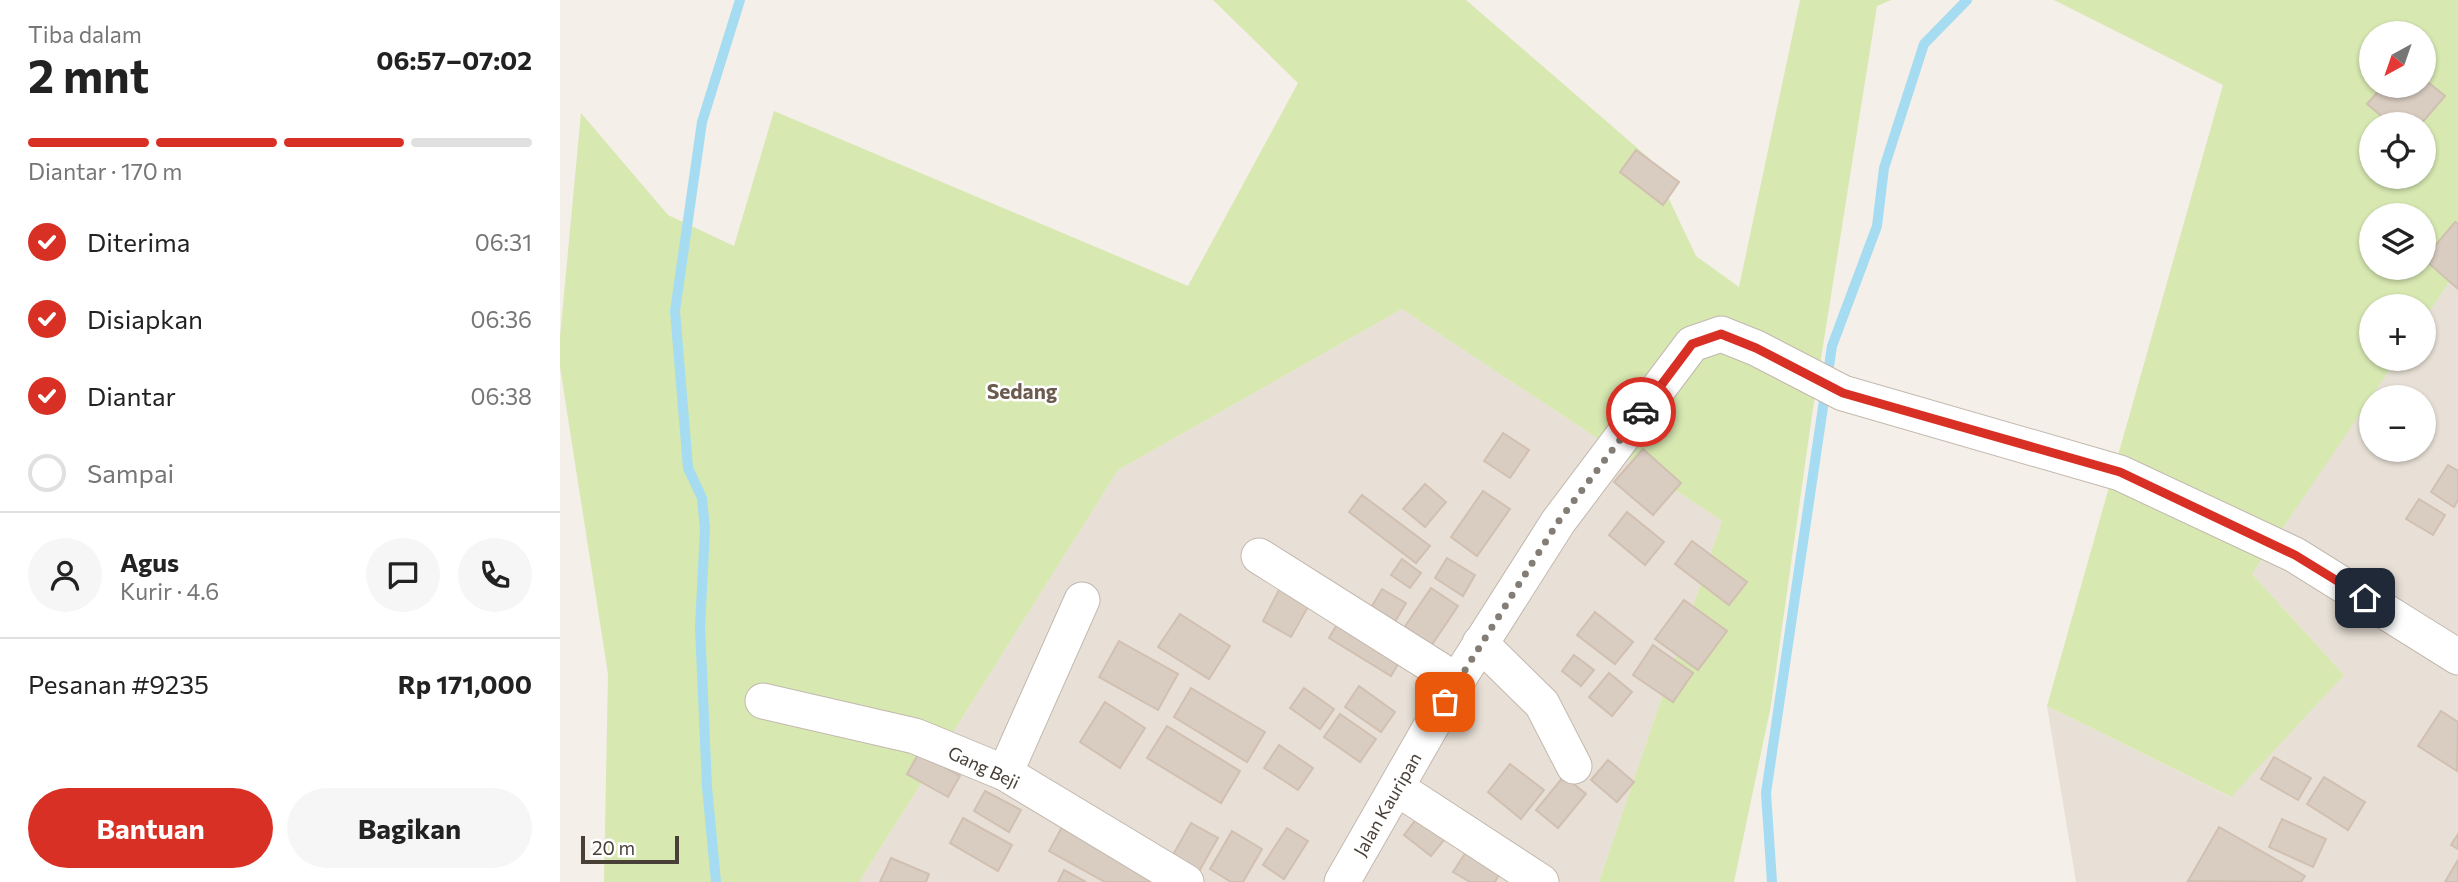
<!DOCTYPE html>
<html lang="id">
<meta charset="utf-8">
<style>
:root{--surface:#fff;--page:#f6f6f6;--text:#222;--muted:#767676;--line:#e0e0e0;--accent:#d93025}
body{margin:0;font-family:Commissioner,sans-serif;background:var(--page);color:var(--text);height:100vh;display:flex;flex-direction:column;font-size:26px;white-space:nowrap}
*{box-sizing:border-box;margin:0}
p{font-size:23px;color:var(--muted)}
.icon{flex:none;width:38px;height:38px;fill:none;stroke:currentColor;stroke-width:2;stroke-linecap:round;stroke-linejoin:round}
.map{position:relative;flex:1;overflow:hidden}
.panel{display:flex;flex-direction:column;background:var(--surface);width:560px}
.panel>*{flex:none}
.needle{width:46px;rotate:220deg}
.tools{position:absolute;left:1799px;top:21px;display:grid;gap:14px}
.tools a{display:grid;place-items:center;width:77px;height:77px;border-radius:50%;background:var(--surface);box-shadow:0 2px 5px #0004;font-size:35px}
.scale{position:absolute;left:21px;bottom:18px;width:98px;box-sizing:border-box;padding-left:7px;border:4px solid #483f37;border-top:0;font-size:19px;line-height:24px;white-space:nowrap;color:#483f37;-webkit-text-stroke:5px #fff;paint-order:stroke}
.pin{position:absolute;display:grid;place-items:center;width:60px;height:60px;color:#fff;margin:-30px;border-radius:14px;box-shadow:0 4px 10px #0006}
.courier{position:absolute;display:grid;place-items:center;width:70px;height:70px;margin:-35px;border:5px solid #d93025;border-radius:50%;background:#fff;color:#222;box-shadow:0 2px 9px #0007}
.headline em{font-style:normal;font-weight:700}
.headline div{display:flex;flex-direction:column-reverse}
.headline{display:flex;align-items:center;justify-content:space-between;height:119px;padding:0 28px}
h1{font-size:46px;font-weight:700;line-height:52px}
.bar{display:grid;grid-template-columns:repeat(4,1fr);gap:10px 7px;align-content:center;height:84px;padding:0 28px}
.bar i{height:9px;border-radius:5px;background:var(--line)}
.bar .on{background:var(--accent)}
.bar p{grid-column:span 4}
.line{display:flex;align-items:center;gap:18px;padding:0 28px;border-top:2px solid var(--line)}
.line div{flex:1}
.round{display:grid;place-items:center;flex:none;width:74px;height:74px;border-radius:37px;background:var(--page)}
ol{padding:0 28px;list-style:none}
li{display:flex;align-items:center;gap:21px;height:77px}
li p{margin-inline-start:auto}
li .icon{padding:7px;border-radius:50%;background:var(--accent);color:#fff;stroke-width:4}
li:last-child{color:var(--muted)}
li i{width:38px;height:38px;border:4px solid var(--line);border-radius:50%}
.primary-button{display:flex;gap:14px;margin-top:auto;padding:14px 28px}
.primary-button a{flex:1;height:80px;border-radius:42px;background:var(--accent);color:#fff;font-size:28px;font-weight:700;line-height:80px;text-align:center}
.primary-button a+a{background:var(--page);color:var(--text)}
main{display:flex;flex:1;min-height:0}
.map>svg:first-child{display:block}
.residential{fill:#e8e0d6}
.green{fill:#d7e8b1;fill-rule:evenodd}
.lines{fill:none;stroke-linecap:round;stroke-linejoin:round}
.stream{stroke:#a5dcf1;stroke-width:10}
.building{fill:#d9ccc1;stroke:#d1c0b1;stroke-width:2}
.minor-casing{stroke:#c3b8ae;stroke-width:37}
.minor{stroke:#fff;stroke-width:35}
.done{stroke:#847d75;stroke-width:7;stroke-dasharray:0 12.6}
.route{stroke:#d93025;stroke-width:9}
.labels{text-anchor:middle;dominant-baseline:central;stroke-width:5;stroke-linejoin:round;paint-order:stroke}
.street-label{font-size:18px;fill:#483f37;stroke:#fff}
.quarter-label{font-size:21px;font-weight:bold;fill:#6b5b4e;stroke:#fff}
</style>
<main>
<section class="panel">
<div class="headline"><div><h1>2 mnt</h1><p>Tiba dalam</p></div><em>06:57–07:02</em></div>
<div class="bar"><i class="on"></i><i class="on"></i><i class="on"></i><i></i><p>Diantar · 170 m</p></div>
<ol>
<li><svg class="icon" aria-label="check" viewBox="0 0 24 24"><path d="M5 12l5 5 9-10"/></svg>Diterima<p>06:31</p></li>
<li><svg class="icon" aria-label="check" viewBox="0 0 24 24"><path d="M5 12l5 5 9-10"/></svg>Disiapkan<p>06:36</p></li>
<li><svg class="icon" aria-label="check" viewBox="0 0 24 24"><path d="M5 12l5 5 9-10"/></svg>Diantar<p>06:38</p></li>
<li><i></i>Sampai</li>
</ol>
<div class="line" style="height:126px"><a class="round"><svg class="icon" aria-label="person" viewBox="0 0 24 24"><circle cx="12" cy="8" r="4"/><path d="M4 21q1-7 8-7t8 7"/></svg></a><div><b>Agus</b><p>Kurir · 4.6</p></div><a class="round"><svg class="icon" aria-label="chat" viewBox="0 0 24 24"><path d="M4 5h16v11H9l-5 4z"/></svg></a><a class="round"><svg class="icon" aria-label="phone" viewBox="0 0 24 24"><path d="M5 4h4l2 5-3 2q2 4 5 5l2-3 5 2v4C11 20 4 13 5 4z"/></svg></a></div>
<div class="line" style="height:91px"><div>Pesanan #9235</div><b>Rp 171,000</b></div>
<div class="primary-button"><a>Bantuan</a><a>Bagikan</a></div>
</section>
<div class="map">
<svg width="1898" height="882" viewBox="0 0 1898 882">
<rect width="100%" height="100%" fill="#f4efe8"/>
<!-- residential -->
<g class="residential">
<polygon points="1898,269 1898,882 1516,882 1487,706 1670,797 1784,675 1692,574 1811,397 1811,450 1864,450 1864,397 1811,397 1837,359 1864,359 1864,320"/>
<polygon points="842,309 1162,521 1039,882 299,882 558,470"/>
</g>
<!-- green -->
<g class="green">
<polygon points="653,0 906,0 1090,159 1136,256 1179,287 1240,0 1331,0 1317,6 1252,415 1211,705 1174,882 1039,882 1162,521 842,309 558,470 299,882 44,882 48,674 0,367 0,337 21,113 108,215 174,246 214,111 628,286 738,83"/>
<path d="M 1494,0 L 1898,0 L 1898,269 L 1864,320 L 1864,306 L 1811,306 L 1811,359 L 1837,359 L 1692,574 L 1784,675 L 1671,797 L 1487,706 L 1663,85 ZM 1811,33 L 1864,33 L 1864,86 L 1811,86 ZM 1811,124 L 1864,124 L 1864,177 L 1811,177 ZM 1811,215 L 1864,215 L 1864,268 L 1811,268 Z"/>
</g>
<g class="lines">
<!-- stream -->
<g class="stream">
<polyline points="156,882 147,787 140,627 145,529 142,498 128,468 115,311 142,122 180,0"/>
<polyline points="1212,882 1206,793 1272,346 1317,226 1324,168 1364,44 1407,0"/>
</g>
</g>
<!-- building -->
<g class="building">
<polygon points="1864,79 1885,96 1861,124 1831,124 1807,104 1823,86 1864,86"/>
<polygon points="1076,150 1119,182 1103,205 1060,172"/>
<polygon points="1895,222 1898,224 1898,289 1864,259"/>
<polygon points="943,433 969,450 950,478 924,461"/>
<polygon points="1083,449 1121,483 1093,515 1054,482"/>
<polygon points="1888,465 1898,471 1898,500 1894,507 1871,492"/>
<polygon points="865,484 886,502 865,527 843,509"/>
<polygon points="923,491 950,509 917,556 891,537"/>
<polygon points="802,495 870,546 856,563 789,512"/>
<polygon points="1859,499 1885,515 1873,535 1846,519"/>
<polygon points="1067,512 1104,542 1085,565 1049,535"/>
<polygon points="1132,541 1187,582 1169,605 1115,564"/>
<polygon points="887,558 915,575 903,596 875,578"/>
<polygon points="842,559 861,573 850,588 831,575"/>
<polygon points="723,582 753,598 731,637 703,621"/>
<polygon points="871,588 898,606 871,646 844,628"/>
<polygon points="822,589 846,603 832,627 808,613"/>
<polygon points="1124,600 1167,631 1138,670 1095,639"/>
<polygon points="1035,612 1073,642 1055,664 1017,635"/>
<polygon points="620,614 670,646 649,679 598,647"/>
<polygon points="782,616 844,654 831,676 769,638"/>
<polygon points="559,641 618,674 598,710 539,677"/>
<polygon points="1093,645 1133,673 1113,702 1073,675"/>
<polygon points="1014,655 1034,670 1021,686 1002,671"/>
<polygon points="1049,673 1072,692 1052,716 1029,697"/>
<polygon points="799,686 835,712 821,732 785,707"/>
<polygon points="631,688 705,732 687,762 614,717"/>
<polygon points="744,688 774,709 760,729 730,708"/>
<polygon points="545,702 585,728 560,768 520,742"/>
<polygon points="1881,711 1898,722 1897,771 1858,746"/>
<polygon points="780,714 816,739 800,762 764,737"/>
<polygon points="607,726 680,771 661,803 587,758"/>
<polygon points="719,745 753,768 738,790 704,768"/>
<polygon points="359,753 400,776 388,797 347,774"/>
<polygon points="1714,757 1751,778 1738,800 1701,779"/>
<polygon points="1048,760 1074,782 1057,802 1031,780"/>
<polygon points="950,764 984,790 961,819 928,792"/>
<polygon points="1004,776 1026,794 998,828 976,810"/>
<polygon points="1764,777 1805,802 1788,830 1747,804"/>
<polygon points="425,791 461,810 449,832 414,811"/>
<polygon points="861,813 889,834 871,856 844,835"/>
<polygon points="403,818 452,845 438,871 390,843"/>
<polygon points="1722,819 1766,839 1753,867 1709,847"/>
<polygon points="631,823 658,838 637,875 610,860"/>
<polygon points="502,827 593,877 590,882 545,882 489,851"/>
<polygon points="1659,827 1745,876 1741,882 1628,881"/>
<polygon points="727,828 748,841 724,879 703,865"/>
<polygon points="672,831 702,849 683,882 671,882 650,869"/>
<polygon points="1898,834 1898,849 1891,845"/>
<polygon points="906,852 940,873 935,882 910,882 893,872"/>
<polygon points="331,858 369,874 366,882 320,882"/>
<polygon points="1898,860 1898,882 1885,882"/>
<polygon points="504,870 526,882 498,882"/>
</g>
<g class="lines">
<defs>
<g id="minor">
<polyline points="699,556 897,681"/>
<polyline points="920,643 982,704 1014,766"/>
<polyline points="203,701 355,736 445,773 626,882"/>
<polyline points="445,773 522,600"/>
<polyline points="837,788 981,882"/>
<polyline points="782,882 897,681 998,522 1132,344 1161,334 1196,348 1283,393 1560,473 1735,555 1898,657"/>
</g>
</defs>
<!-- minor casing -->
<use href="#minor" class="minor-casing"/>
<!-- minor -->
<use href="#minor" class="minor"/>
</g>
<g class="lines">
<!-- done -->
<polyline class="done" points="885,702 998,522 1081,412"/>
<!-- route -->
<polyline class="route" points="1081,412 1132,344 1161,334 1196,348 1283,393 1560,472 1735,555 1805,598"/>
</g>
<g class="labels">
<!-- street labels -->
<g class="street-label">
<text transform="translate(424 767) rotate(25)">Gang Beji</text>
<text transform="translate(827 804) rotate(-60)">Jalan Kauripan</text>
</g>
<!-- quarter labels -->
<g class="quarter-label">
<text x="462" y="390">Sedang</text>
</g>
</g>
</svg>
<div class="tools">
<a><svg class="needle" viewBox="-14 -14 28 28"><path d="M0-13l5 13h-10z" fill="#e53935"/><path d="M0 13l5-13h-10z" fill="#767676"/></svg></a>
<a><svg class="icon" aria-label="locate" viewBox="0 0 24 24"><circle cx="12" cy="12" r="6"/><path d="M12 2v4M12 18v4M2 12h4M18 12h4"/></svg></a>
<a><svg class="icon" aria-label="layers" viewBox="0 0 24 24"><path d="M12 4l9 5-9 5-9-5zM3 14l9 5 9-5"/></svg></a>
<a>+</a>
<a>−</a>
</div>
<div class="scale">20 m</div>
<div class="pin" style="left:885px;top:702px;background:#ea580c"><svg class="icon" aria-label="bag" viewBox="0 0 24 24"><path d="M5 8h14l-1 12H6zM9 8a3 3 0 0 1 6 0"/></svg></div>
<div class="pin" style="left:1805px;top:598px;background:#1f2937"><svg class="icon" aria-label="home" viewBox="0 0 24 24"><path d="M3 11l9-7 9 7M6 9v11h12V9"/></svg></div>
<div class="courier" style="left:1081px;top:412px"><svg class="icon" aria-label="car" viewBox="0 0 24 24"><path d="M5 17H2v-5l4-1 3-4h7l3 4 3 1v5h-3M9 17h6M6 11h13"/><circle cx="7" cy="17" r="2"/><circle cx="17" cy="17" r="2"/></svg></div>
</div>
</main>
